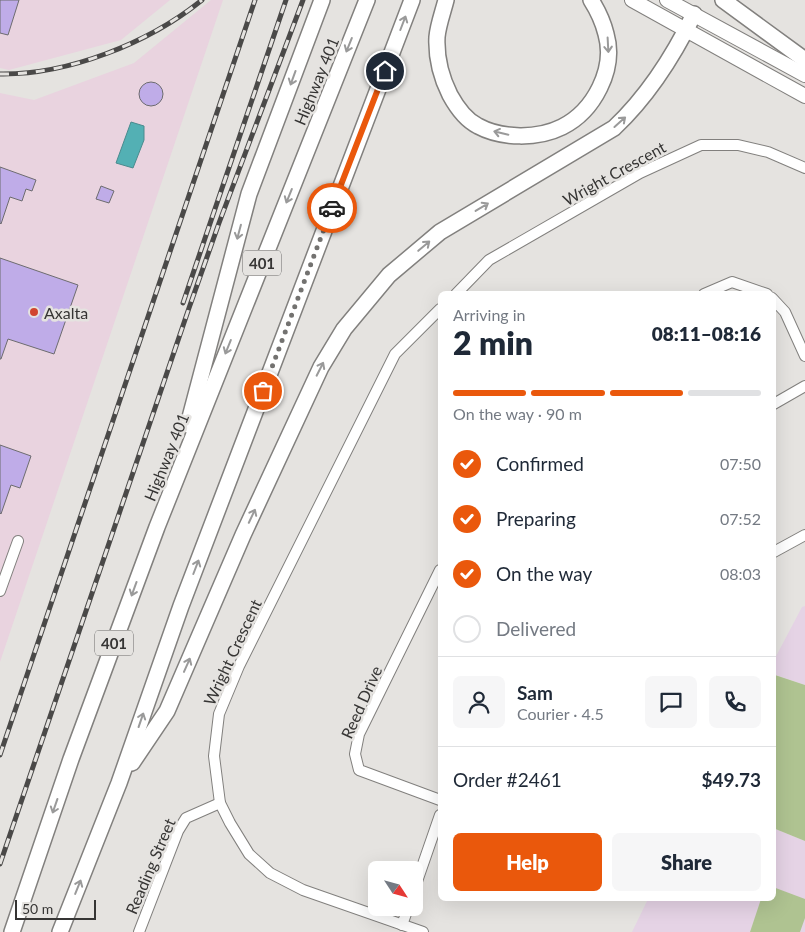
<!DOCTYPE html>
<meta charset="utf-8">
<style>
:root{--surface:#fff;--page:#f6f6f7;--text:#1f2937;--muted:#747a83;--line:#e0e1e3;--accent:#ea580c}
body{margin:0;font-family:Lato,sans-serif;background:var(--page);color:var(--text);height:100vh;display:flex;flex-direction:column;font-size:19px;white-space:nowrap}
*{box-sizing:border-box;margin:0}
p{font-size:16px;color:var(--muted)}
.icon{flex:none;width:28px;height:28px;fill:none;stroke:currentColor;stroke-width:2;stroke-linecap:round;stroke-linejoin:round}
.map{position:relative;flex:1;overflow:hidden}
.details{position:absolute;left:438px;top:291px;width:338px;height:610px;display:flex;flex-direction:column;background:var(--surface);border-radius:8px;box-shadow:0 5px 20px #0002}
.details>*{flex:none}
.needle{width:32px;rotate:126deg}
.buttons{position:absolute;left:368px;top:861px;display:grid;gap:10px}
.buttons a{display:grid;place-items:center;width:55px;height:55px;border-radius:8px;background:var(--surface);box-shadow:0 5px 20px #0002;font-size:25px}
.scale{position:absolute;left:15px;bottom:12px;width:81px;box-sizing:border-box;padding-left:5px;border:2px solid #363534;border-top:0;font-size:14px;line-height:18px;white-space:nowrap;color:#363534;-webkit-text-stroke:4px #e5e3e0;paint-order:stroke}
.pin{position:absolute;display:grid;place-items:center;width:42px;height:42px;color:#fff;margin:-21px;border:2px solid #fff;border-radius:50%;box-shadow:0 1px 5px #0007}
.courier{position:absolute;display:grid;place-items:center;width:50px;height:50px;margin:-25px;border:4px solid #ea580c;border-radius:50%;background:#fff;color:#222;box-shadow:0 1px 6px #0007}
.head em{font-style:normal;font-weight:800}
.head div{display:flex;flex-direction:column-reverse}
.head{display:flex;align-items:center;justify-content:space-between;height:85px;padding:0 15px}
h1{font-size:32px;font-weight:800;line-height:38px}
.bar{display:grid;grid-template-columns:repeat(4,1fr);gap:8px 5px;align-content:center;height:60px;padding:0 15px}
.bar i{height:6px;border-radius:4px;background:var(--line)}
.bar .active{background:var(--accent)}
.bar p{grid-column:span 4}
.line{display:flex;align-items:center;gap:12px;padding:0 15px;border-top:1px solid var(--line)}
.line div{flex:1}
.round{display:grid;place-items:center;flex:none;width:52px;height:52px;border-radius:8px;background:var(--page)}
ol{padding:0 15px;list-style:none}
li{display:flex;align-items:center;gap:15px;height:55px}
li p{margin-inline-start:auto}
li .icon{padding:5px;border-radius:50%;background:var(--accent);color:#fff;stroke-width:4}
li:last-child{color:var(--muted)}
li i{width:28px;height:28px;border:2px solid var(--line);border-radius:50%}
.cta{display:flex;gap:10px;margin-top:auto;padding:10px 15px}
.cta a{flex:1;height:58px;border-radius:8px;background:var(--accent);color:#fff;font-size:20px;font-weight:800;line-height:58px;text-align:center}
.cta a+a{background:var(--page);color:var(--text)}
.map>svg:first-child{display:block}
.industrial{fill:#e9d3df}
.education{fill:#e5d3e5}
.green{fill:#afc391}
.water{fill:#53b0b4;stroke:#4a8b8e}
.building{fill:#bface8;stroke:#6d6c6f}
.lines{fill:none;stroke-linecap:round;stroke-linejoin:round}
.minor-casing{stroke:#82807e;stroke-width:12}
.major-casing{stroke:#82807e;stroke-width:16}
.highway-casing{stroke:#82807e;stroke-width:18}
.minor{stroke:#fff;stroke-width:10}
.major{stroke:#fff;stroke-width:14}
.highway{stroke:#fff;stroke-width:15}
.rail-casing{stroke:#4a4948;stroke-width:5}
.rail{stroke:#e5e3e0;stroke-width:3;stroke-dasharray:9;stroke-linecap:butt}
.oneway{stroke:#9a9a9a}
.done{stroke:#737270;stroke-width:5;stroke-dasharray:0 9}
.route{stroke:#ea580c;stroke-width:6}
.poi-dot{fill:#d1452f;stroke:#e5e3e0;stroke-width:2}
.labels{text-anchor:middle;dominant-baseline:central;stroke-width:5;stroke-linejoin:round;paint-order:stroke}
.shield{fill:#e5e3e0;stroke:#6a6968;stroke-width:1}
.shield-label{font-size:15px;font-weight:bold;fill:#363534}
.street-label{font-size:16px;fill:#363534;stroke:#e5e3e0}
.poi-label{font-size:16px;fill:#363534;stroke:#e5e3e0;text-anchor:start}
</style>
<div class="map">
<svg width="805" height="932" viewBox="0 0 805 932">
<rect width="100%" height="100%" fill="#e5e3e0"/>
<!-- industrial -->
<g class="industrial">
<polygon points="0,0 170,0 121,40 9,70 0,68"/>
<polygon points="211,0 223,0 0,662 0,93 34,100 134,63"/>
</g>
<!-- education -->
<g class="education">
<polygon points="805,606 805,685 773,674 773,662 802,607"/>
<polygon points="773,828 805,841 805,932 632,932 648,899 772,899"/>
</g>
<!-- green -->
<g class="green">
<polygon points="772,674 805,685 805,841 773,828"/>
<polygon points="773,887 805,899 805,918 800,932 750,932 761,899 772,899"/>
</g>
<!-- water -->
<polygon class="water" points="131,122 144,126 144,140 133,168 116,163"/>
<!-- building -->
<g class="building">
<polygon points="0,0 19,0 8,35 0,33"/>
<circle cx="151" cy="94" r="12"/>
<polygon points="0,167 36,180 32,191 26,189 22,201 10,197 1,224 0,223"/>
<polygon points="101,186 114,191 109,203 96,199"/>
<polygon points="0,258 78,285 54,354 8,339 1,359 0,359"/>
<polygon points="0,445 31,456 20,488 11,485 1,514 0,513"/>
</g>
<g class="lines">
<defs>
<g id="minor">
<polyline points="456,294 489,260 640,173 701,145 738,145 768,152 805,168"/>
<polyline points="704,294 732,282 767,294"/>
<polyline points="772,298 785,312 805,356"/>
<polyline points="772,405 805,386"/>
<polyline points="772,553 805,535"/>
<polyline points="440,570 359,734 355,754 359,770 440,800"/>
<polyline points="0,591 18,541"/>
<polyline points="414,890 440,815"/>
<polyline points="402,925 408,908"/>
<polyline points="139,932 178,831 186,818 220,803"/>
<polyline points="423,932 303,890 270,873 249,854 230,823 220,803 214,756 219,714 239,666 395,354 440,309"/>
</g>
<g id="major">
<polyline points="632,0 805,96"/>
<polyline points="667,0 805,75"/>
</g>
<g id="highway">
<path d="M 446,0 C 443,12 438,25 437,37 C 436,58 441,77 450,95 C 456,106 466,120 478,126 C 502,139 538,139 562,127 C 594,111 616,69 606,34 C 603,22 598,11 591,0"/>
<polyline points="723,0 805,60"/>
<polyline points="188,425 249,194 322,0"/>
<path d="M 132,763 L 167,711 L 243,535 L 321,367 L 344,329 L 389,275 L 440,232 L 614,128 C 648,96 673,57 694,14"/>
<polyline points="12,932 71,759 157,527 367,0"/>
<polyline points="60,932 119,783 181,606 412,0"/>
</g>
</defs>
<!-- minor casing -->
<use href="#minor" class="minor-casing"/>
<!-- major casing -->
<use href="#major" class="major-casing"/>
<!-- highway casing -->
<use href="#highway" class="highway-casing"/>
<!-- minor -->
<use href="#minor" class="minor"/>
<!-- major -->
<use href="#major" class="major"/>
<!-- highway -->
<use href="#highway" class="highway"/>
<defs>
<g id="rail">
<path d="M 0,74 C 68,75 149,43 202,0"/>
<polyline points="183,303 286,0"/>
<polyline points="0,755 255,0"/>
<polyline points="0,864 189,308 219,223 303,0"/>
</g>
</defs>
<!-- rail casing -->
<use href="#rail" class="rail-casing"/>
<!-- rail -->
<use href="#rail" class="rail"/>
</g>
<!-- one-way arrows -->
<defs><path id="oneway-shaft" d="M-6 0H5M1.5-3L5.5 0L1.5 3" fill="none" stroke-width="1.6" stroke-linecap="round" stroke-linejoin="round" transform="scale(1.25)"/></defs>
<g class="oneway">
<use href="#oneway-shaft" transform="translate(403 23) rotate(-69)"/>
<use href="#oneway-shaft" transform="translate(349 45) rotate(112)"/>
<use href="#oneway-shaft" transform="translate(608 45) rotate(87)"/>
<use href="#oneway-shaft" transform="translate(293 78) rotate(110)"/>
<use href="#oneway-shaft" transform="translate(620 122) rotate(-42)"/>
<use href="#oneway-shaft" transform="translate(501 133) rotate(-167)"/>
<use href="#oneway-shaft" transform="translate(289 196) rotate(112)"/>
<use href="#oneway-shaft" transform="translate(482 207) rotate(-31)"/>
<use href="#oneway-shaft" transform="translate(239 232) rotate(105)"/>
<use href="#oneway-shaft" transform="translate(424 246) rotate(-40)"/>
<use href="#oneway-shaft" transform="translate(228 347) rotate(112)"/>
<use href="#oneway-shaft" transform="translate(320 369) rotate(-63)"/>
<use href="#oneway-shaft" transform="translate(252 516) rotate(-65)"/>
<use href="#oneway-shaft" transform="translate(196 567) rotate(-69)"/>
<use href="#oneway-shaft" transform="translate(134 589) rotate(110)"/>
<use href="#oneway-shaft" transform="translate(187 665) rotate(-66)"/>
<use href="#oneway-shaft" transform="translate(141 720) rotate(-71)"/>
<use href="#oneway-shaft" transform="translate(55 806) rotate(109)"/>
<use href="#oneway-shaft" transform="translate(78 887) rotate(-68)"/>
</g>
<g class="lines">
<!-- done -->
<polyline class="done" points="263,391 332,208"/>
<!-- route -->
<polyline class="route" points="332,208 385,71"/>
</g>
<!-- markers -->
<circle class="poi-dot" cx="34" cy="312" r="5"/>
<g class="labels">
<!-- shield labels -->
<g class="shield">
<rect x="243" y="250.5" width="38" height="25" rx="4"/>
<rect x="95" y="630.5" width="38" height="25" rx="4"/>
</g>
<g class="shield-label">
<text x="262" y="263">401</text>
<text x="114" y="643">401</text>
</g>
<!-- street labels -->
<g class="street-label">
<text transform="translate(316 81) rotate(-68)">Highway 401</text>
<text transform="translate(614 173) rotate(-29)">Wright Crescent</text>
<text transform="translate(166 457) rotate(-68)">Highway 401</text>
<text transform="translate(232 652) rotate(-65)">Wright Crescent</text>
<text transform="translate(361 702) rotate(-66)">Reed Drive</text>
<text transform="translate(150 866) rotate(-67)">Reading Street</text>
</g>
<!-- poi labels -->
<g class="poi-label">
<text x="44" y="312">Axalta</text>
</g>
</g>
</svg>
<div class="buttons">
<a><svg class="needle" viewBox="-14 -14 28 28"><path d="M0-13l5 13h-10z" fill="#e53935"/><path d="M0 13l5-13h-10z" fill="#747a83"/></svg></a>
</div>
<div class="scale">50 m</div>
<div class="pin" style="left:263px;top:391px;background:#ea580c"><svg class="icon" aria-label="bag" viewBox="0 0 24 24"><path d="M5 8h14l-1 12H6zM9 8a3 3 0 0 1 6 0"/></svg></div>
<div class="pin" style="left:385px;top:71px;background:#1f2937"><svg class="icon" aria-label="home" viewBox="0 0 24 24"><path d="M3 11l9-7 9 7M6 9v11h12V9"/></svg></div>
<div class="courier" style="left:332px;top:208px"><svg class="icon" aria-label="car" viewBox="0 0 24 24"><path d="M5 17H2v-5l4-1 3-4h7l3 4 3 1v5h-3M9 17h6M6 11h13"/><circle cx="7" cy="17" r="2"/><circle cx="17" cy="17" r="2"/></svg></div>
<section class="details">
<div class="head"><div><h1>2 min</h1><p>Arriving in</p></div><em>08:11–08:16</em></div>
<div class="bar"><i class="active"></i><i class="active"></i><i class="active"></i><i></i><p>On the way · 90 m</p></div>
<ol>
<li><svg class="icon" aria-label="check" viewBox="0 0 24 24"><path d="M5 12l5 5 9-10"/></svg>Confirmed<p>07:50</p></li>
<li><svg class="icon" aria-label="check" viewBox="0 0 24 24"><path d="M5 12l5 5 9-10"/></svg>Preparing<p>07:52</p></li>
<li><svg class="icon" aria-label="check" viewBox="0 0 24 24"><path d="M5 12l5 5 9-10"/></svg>On the way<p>08:03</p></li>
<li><i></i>Delivered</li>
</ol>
<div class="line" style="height:90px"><a class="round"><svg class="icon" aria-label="person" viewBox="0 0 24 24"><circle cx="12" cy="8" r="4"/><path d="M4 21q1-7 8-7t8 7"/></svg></a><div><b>Sam</b><p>Courier · 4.5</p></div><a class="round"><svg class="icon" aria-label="chat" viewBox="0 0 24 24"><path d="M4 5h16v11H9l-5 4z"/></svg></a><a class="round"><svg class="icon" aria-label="phone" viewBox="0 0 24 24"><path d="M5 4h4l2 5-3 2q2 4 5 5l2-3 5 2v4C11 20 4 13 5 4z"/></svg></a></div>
<div class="line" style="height:65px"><div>Order #2461</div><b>$49.73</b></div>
<div class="cta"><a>Help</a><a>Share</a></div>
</section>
</div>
